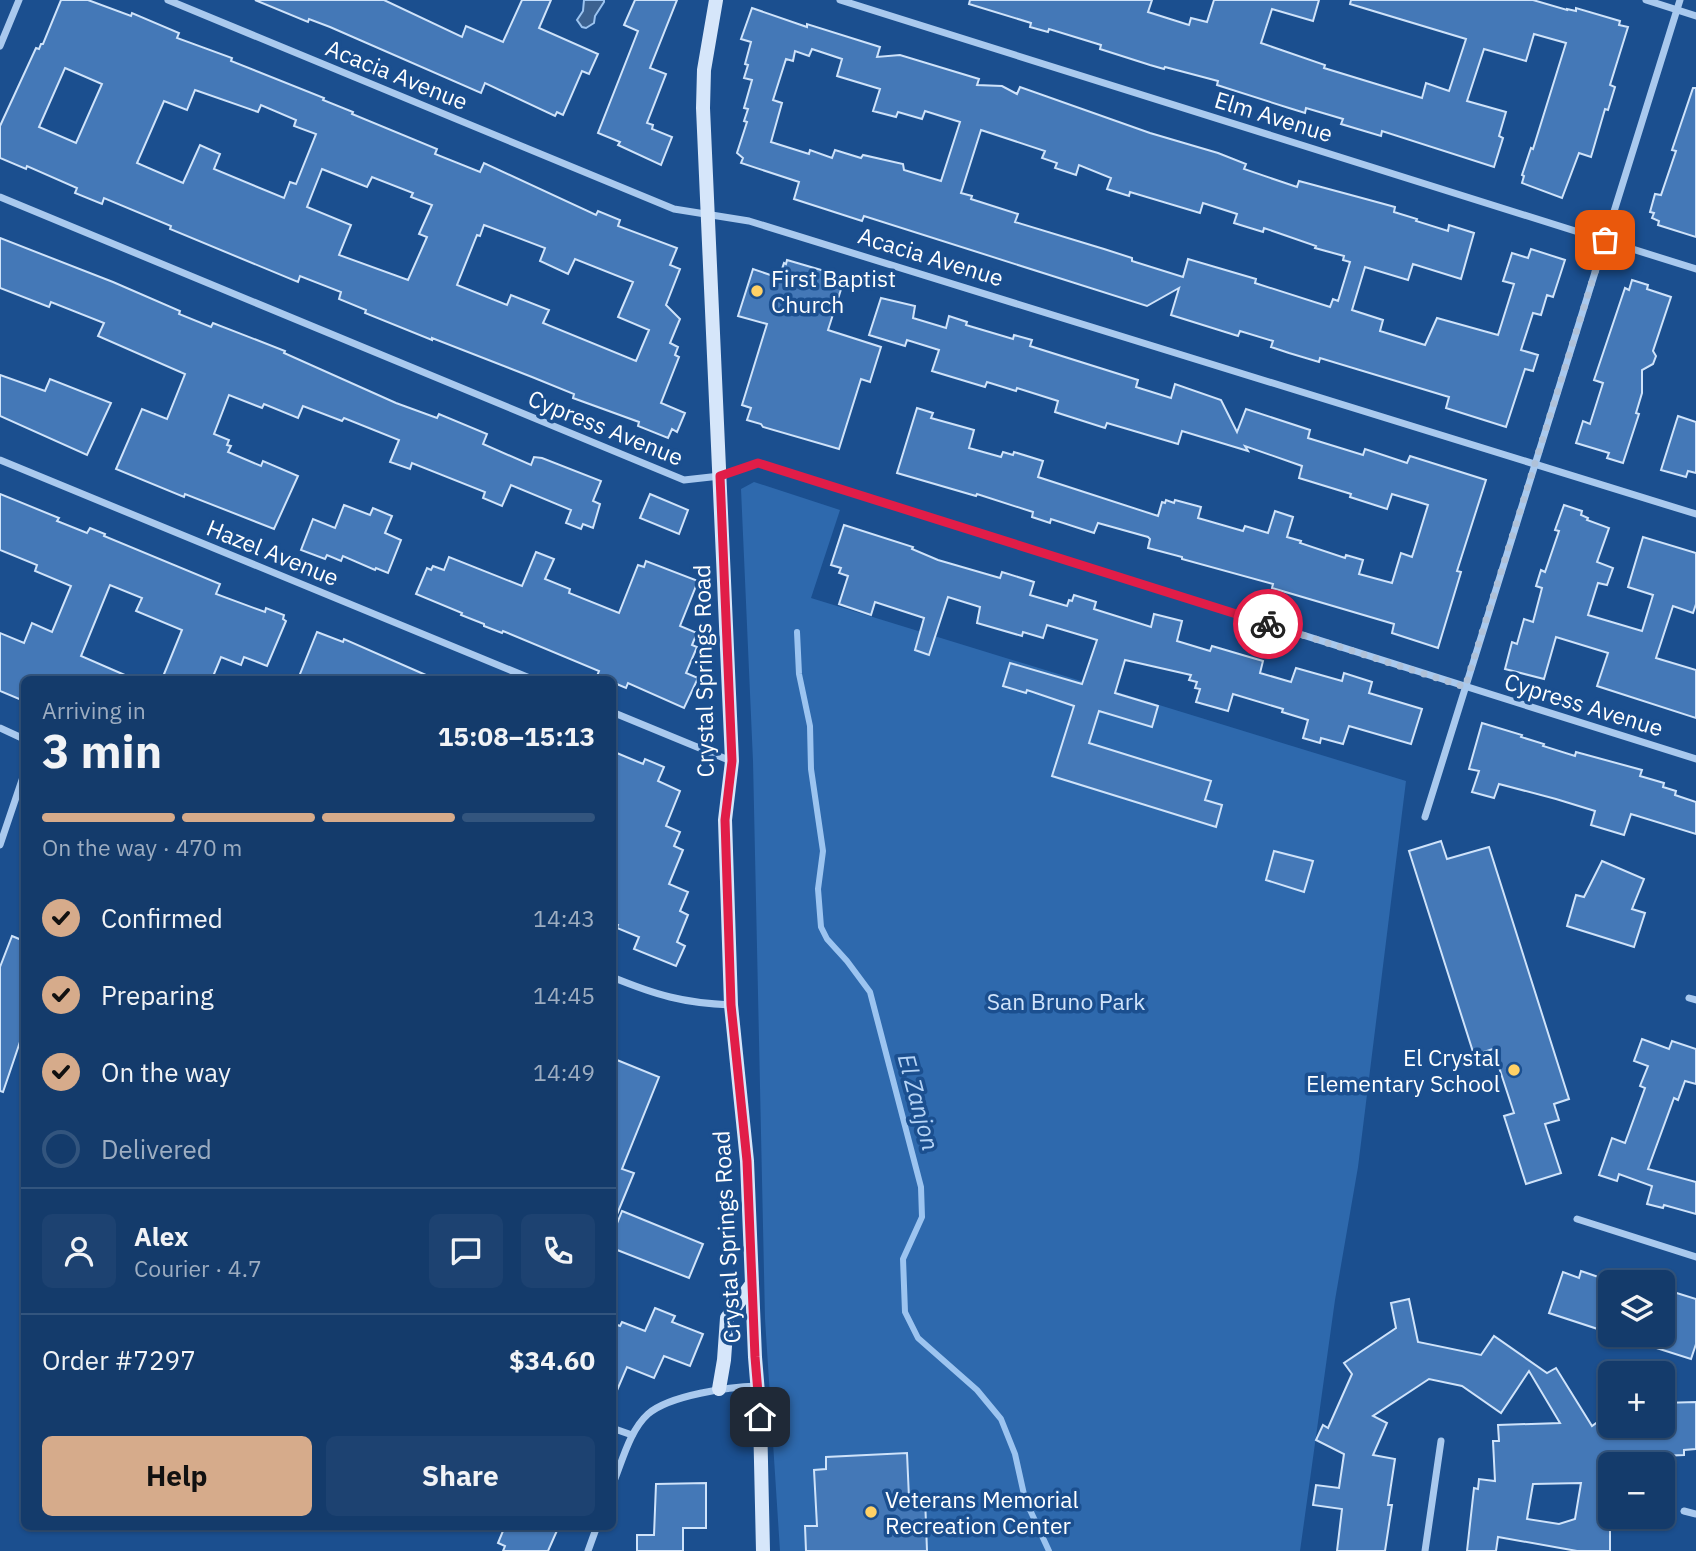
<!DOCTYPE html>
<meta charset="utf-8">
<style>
:root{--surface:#143b6b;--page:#1d4271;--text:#f1f3f6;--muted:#9dadc1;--line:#33557e;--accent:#d6ab8b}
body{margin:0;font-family:"IBM Plex Sans",sans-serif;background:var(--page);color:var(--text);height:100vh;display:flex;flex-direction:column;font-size:26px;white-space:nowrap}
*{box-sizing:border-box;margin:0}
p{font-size:23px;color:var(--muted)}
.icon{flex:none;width:38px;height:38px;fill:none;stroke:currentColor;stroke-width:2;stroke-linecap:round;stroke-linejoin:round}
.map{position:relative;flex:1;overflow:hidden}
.sheet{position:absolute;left:21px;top:676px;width:595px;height:854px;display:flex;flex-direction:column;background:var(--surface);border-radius:10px;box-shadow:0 2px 5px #0004,0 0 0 2px var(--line)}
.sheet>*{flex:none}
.controls{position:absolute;left:1598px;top:1270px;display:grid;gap:14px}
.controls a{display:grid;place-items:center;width:77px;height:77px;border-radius:10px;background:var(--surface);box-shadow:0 2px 5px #0004,0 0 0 2px var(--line);font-size:35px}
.pin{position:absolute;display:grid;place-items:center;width:60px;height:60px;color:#fff;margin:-30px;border-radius:14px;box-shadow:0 4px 10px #0006}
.courier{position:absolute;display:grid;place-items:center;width:70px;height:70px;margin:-35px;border:5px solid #e11d48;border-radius:50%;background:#fff;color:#222;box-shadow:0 2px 9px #0007}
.overview em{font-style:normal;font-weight:800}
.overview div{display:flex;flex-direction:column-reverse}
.overview{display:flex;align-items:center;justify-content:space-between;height:119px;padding:0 21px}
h1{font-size:46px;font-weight:800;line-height:52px}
.bar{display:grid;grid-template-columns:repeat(4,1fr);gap:10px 7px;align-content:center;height:84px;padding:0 21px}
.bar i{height:9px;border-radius:5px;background:var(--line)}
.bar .current{background:var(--accent)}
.bar p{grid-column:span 4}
.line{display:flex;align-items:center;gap:18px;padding:0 21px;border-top:2px solid var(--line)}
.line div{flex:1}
.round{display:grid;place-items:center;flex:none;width:74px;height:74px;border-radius:10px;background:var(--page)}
ol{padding:0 21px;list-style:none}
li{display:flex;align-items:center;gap:21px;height:77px}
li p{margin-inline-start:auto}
li .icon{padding:7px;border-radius:50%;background:var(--accent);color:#111;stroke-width:4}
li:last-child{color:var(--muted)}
li i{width:38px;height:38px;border:4px solid var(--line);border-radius:50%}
.primary-button{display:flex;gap:14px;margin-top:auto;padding:14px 21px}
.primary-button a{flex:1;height:80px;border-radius:10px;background:var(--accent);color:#111;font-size:28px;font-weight:800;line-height:80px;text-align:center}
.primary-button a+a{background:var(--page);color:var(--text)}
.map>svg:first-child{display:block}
.green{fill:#2e69ad}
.water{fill:#3c6290;stroke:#9cc4f0;stroke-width:2}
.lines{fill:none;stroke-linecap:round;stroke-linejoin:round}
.stream{stroke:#9cc4f0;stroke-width:6}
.building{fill:#4478b7;stroke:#cfe3fa;stroke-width:2;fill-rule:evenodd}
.street{stroke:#a9c9ee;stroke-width:7}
.secondary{stroke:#d6e6fa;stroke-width:14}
.done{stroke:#afc1d8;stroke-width:7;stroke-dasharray:0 12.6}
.route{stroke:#e11d48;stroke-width:9}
.poi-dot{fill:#ffd166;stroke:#1b4f8f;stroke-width:2.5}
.labels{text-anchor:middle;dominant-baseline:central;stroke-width:7;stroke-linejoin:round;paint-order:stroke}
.street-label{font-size:23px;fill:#fff;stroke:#1b4f8f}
.poi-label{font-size:23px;fill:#fff;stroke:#1b4f8f;text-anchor:start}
.park-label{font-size:23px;fill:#cfe3fa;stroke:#1b4f8f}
.water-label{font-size:24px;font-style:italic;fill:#b5d3f5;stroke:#1b4f8f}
</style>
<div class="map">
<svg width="1696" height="1551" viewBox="0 0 1696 1551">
<rect width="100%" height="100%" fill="#1b4f8f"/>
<!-- green -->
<polygon class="green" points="754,482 840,510 811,598 1406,781 1358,1167 1335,1300 1300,1551 780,1551 765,1319 753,761 741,489"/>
<!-- water -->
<polygon class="water" points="584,0 604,0 604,2 595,16 594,23 586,28 582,27 577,20 583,11"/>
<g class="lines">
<!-- stream -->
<polyline class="stream" points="797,632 799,674 810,726 811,769 823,851 818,889 821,927 827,939 847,961 870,992 921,1187 922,1217 903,1259 905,1312 918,1338 977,1390 1001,1419 1015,1454 1025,1499 1049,1551"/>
</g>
<!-- building -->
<g class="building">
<path d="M 61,0 L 88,0 L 131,16 L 132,13 L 179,33 L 177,38 L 232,58 L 231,61 L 324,98 L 323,100 L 353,112 L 352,114 L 437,149 L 435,154 L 480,172 L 484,163 L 596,215 L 598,211 L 620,220 L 618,226 L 677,248 L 670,265 L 680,269 L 666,305 L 680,319 L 670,343 L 678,347 L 675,355 L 679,357 L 661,403 L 685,413 L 677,432 L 672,429 L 668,438 L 638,426 L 639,422 L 573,398 L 574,394 L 532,377 L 432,338 L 432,340 L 365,313 L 366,310 L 339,299 L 341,292 L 300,276 L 298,282 L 170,229 L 171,226 L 104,198 L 102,204 L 75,193 L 77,188 L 27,166 L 26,169 L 0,158 L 0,126 L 36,48 L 39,49 L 41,44 L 43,44 ZM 65,68 L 102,84 L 76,143 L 39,127 ZM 195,90 L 258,112 L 261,105 L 296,120 L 294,126 L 316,134 L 296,184 L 290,182 L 284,198 L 214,169 L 220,154 L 200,145 L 183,183 L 137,163 L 164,101 L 187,110 ZM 322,169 L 367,187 L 372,177 L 413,193 L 411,197 L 432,205 L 419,234 L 427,237 L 408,280 L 339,255 L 351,225 L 307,207 ZM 484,225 L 545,248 L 540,261 L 568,274 L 575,259 L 633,282 L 618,317 L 649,330 L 636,361 L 543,323 L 549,310 L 511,295 L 507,305 L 457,285 L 477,235 L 480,236 Z"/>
<polygon points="255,0 384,0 462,37 466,26 503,42 522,0 551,0 539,28 598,54 589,74 582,71 563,115 557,112 555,116 485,83 481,93 330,27 309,19 308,22"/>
<polygon points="635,0 677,0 650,68 666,74 647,123 653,125 652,129 672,137 661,165 618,145 620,142 598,133 638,31 624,25"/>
<polygon points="970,0 1152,0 1148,12 1189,25 1191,18 1207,22 1214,0 1319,0 1313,21 1272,9 1261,43 1325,65 1324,68 1422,98 1426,83 1449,91 1466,39 1350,4 1351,0 1533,0 1567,10 1567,9 1576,11 1576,8 1620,21 1619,25 1628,27 1610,85 1615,87 1608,110 1605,109 1591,157 1579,153 1562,198 1522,183 1524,176 1522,175 1531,148 1533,149 1566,43 1534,34 1526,61 1484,49 1467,101 1506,112 1499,136 1503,138 1494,167 1382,131 1381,136 1341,124 1343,119 1306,108 1305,113 1289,108 1217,85 1218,81 1165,67 1164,69 1150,65 1100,49 1101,45 1049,29 1048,32 1030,27 1031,23 969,4"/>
<path d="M 752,8 L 807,27 L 807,24 L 880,47 L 877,57 L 900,55 L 979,79 L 977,85 L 1002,86 L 1017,94 L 1020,87 L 1150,133 L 1218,153 L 1246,164 L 1244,169 L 1297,187 L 1299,181 L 1362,198 L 1395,207 L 1394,212 L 1417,219 L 1416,221 L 1448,231 L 1449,225 L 1474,233 L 1461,279 L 1413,264 L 1408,280 L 1365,267 L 1352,310 L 1383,320 L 1380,331 L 1425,345 L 1437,318 L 1498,335 L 1514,284 L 1503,281 L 1512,253 L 1528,258 L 1531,249 L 1565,260 L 1553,297 L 1547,295 L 1541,315 L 1533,313 L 1521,350 L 1538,355 L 1533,371 L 1525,369 L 1506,427 L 1446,408 L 1449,397 L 1320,358 L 1319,362 L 1289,353 L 1271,347 L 1273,341 L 1240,331 L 1238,336 L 1171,315 L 1179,288 L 1147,306 L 864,216 L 862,221 L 794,199 L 799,182 L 741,163 L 743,158 L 737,153 L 747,122 L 744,121 L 748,109 L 744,108 L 752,80 L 744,78 L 748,65 L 745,64 L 751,42 L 741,39 ZM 812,49 L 842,59 L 837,76 L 880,89 L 873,111 L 896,117 L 898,112 L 922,119 L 925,111 L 960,122 L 941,181 L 904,170 L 903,164 L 863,155 L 861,158 L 835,150 L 832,158 L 810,150 L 809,154 L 771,142 L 782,103 L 773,100 L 786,59 L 793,61 L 795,51 L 809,56 ZM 981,130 L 1045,151 L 1042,158 L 1057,163 L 1055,168 L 1076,175 L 1079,165 L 1111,178 L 1107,189 L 1129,196 L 1130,192 L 1200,213 L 1203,203 L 1237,214 L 1234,223 L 1263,232 L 1264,228 L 1316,246 L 1315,248 L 1344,256 L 1343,260 L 1350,262 L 1338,301 L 1333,299 L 1330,307 L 1255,283 L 1256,279 L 1188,259 L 1183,277 L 1132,261 L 1132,258 L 1104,249 L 1015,222 L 1018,214 L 971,199 L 972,196 L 961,193 Z"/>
<polygon points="1693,88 1696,88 1696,237 1658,225 1659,221 1652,218 1654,213 1650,212 1655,194 1661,195 1676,151 1672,150"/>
<polygon points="0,238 113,282 180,311 179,314 211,327 213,323 285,351 284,353 396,403 437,418 439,414 487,434 483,444 531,465 534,457 542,458 601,481 593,501 600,504 593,528 583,524 581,529 566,523 571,510 511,485 502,506 483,498 485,492 412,463 410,469 390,462 399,440 344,418 342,421 303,406 298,418 264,404 262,408 229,395 214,434 229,440 227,445 231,446 228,452 261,466 263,461 298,476 274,529 185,494 184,497 116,469 142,409 167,419 185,374 98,336 104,323 51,302 49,307 0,288"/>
<polygon points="787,260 845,277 828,330 881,347 870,382 861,379 839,449 763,427 761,424 747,420 751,408 742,405 767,324 738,316 753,269 779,278 784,263 786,264"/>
<polygon points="1632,280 1648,285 1647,289 1671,297 1653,351 1656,356 1653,364 1642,370 1642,393 1636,413 1639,414 1623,463 1607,458 1609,453 1576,443 1583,421 1590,424 1603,383 1594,380 1625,288 1629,290"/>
<polygon points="881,298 915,306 913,318 946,328 949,316 967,322 966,325 1013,339 1014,335 1032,340 1030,346 1138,380 1136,387 1171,398 1175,384 1221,400 1237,432 1246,409 1310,430 1308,438 1363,455 1365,449 1407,463 1410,456 1486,480 1457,571 1461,572 1438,648 1392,633 1394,624 1272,588 1273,584 1182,559 1182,557 1148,548 1150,539 1148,537 1098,523 1094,533 1051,519 1050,523 1032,517 1033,512 977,494 976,496 897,473 917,408 933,413 931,418 974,430 969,448 1001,457 1003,452 1013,455 1014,452 1043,461 1038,477 1158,516 1162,502 1165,503 1166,500 1174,503 1175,500 1201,507 1198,518 1243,531 1245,526 1268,533 1275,511 1293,517 1287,537 1301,541 1300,543 1345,558 1346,555 1363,560 1359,574 1392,583 1401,553 1412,557 1428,505 1392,494 1387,509 1350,497 1351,494 1299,478 1302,466 1245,446 1248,451 1182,431 1178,444 1107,423 1105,428 1055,412 1058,401 1017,388 1016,391 987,382 985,387 932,371 939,350 907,340 905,346 869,335"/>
<polygon points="0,375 45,391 50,379 111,403 87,455 0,416"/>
<polygon points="1678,416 1696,422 1696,473 1688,471 1686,477 1661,470"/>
<polygon points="0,494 59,518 57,521 87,533 90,528 105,534 104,536 220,584 216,594 265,612 266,608 284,615 283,619 286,621 267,666 244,657 241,665 221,657 212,679 162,679 182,630 136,611 142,598 110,585 81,656 134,679 24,679 24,701 0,691 0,633 24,643 32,623 52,632 71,586 35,571 37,565 0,550"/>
<polygon points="650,494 688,510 679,534 640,518"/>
<polygon points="344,505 370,515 373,508 392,516 385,533 401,540 388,573 376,568 375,570 343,556 341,561 327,555 325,559 301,550 313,519 335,528"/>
<polygon points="1564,505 1582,511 1581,515 1588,518 1587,520 1609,528 1597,562 1613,568 1607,585 1598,583 1588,615 1642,631 1653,595 1628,587 1643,537 1696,553 1696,604 1693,613 1673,606 1656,658 1696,670 1696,718 1597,686 1608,653 1556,637 1544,679 1505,669 1512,642 1517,644 1524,619 1533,622 1542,588 1536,586 1541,570 1545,572 1559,531 1555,530"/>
<polygon points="844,525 913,547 912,549 938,560 1000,578 1002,572 1034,582 1030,595 1067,606 1069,600 1072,601 1074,595 1096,602 1094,609 1151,627 1154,614 1182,621 1177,641 1210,651 1212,646 1263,661 1260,673 1291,682 1296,668 1342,681 1344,673 1372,682 1369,693 1422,709 1411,744 1349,726 1343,744 1321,738 1320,743 1303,738 1308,720 1282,712 1283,709 1233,694 1228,711 1196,702 1200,689 1195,688 1197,682 1189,680 1191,675 1125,660 1115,693 1158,706 1152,727 1099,711 1089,743 1211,781 1205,800 1222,805 1216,827 1052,776 1074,706 1027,690 1026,693 1003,686 1010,663 1082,684 1097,640 1047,625 1043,638 1023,632 1022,636 977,623 980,607 948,597 929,655 915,650 924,618 875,602 871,615 839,604 848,576 839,573 841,568 831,565"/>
<polygon points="536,552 554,559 545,579 570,589 569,593 619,613 638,565 644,567 646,561 698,581 680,626 697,633 692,645 697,647 686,673 698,678 684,708 628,683 626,688 612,682 612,679 597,676 599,671 503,631 502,633 484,626 484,624 461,615 462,613 416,594 427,568 431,570 433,566 444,570 449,557 522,586"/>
<polygon points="317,632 343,642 344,639 435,679 298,679"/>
<polygon points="1482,723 1522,735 1521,737 1544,744 1543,746 1575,756 1576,752 1642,770 1640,776 1664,783 1663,787 1676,791 1675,795 1696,802 1696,834 1631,814 1624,835 1591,825 1595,811 1556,799 1499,784 1494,798 1472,792 1479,771 1469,769"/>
<polygon points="612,751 643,764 645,759 664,767 658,781 680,791 666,826 680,832 674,846 683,850 669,884 688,892 680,911 688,915 677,942 685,946 676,966 634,949 639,937 617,928 618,925 612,923"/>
<polygon points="1441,841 1447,859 1489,847 1569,1099 1554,1104 1559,1120 1545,1124 1561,1173 1526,1184 1504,1116 1514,1113 1493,1049 1474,1055 1409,851"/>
<polygon points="1274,851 1313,861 1304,892 1266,880"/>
<polygon points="1602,861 1644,879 1632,909 1645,913 1634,947 1567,926 1576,895 1584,897"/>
<polygon points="12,936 24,941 24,1030 3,1092 0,1091 0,967"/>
<polygon points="1642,1039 1669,1049 1672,1041 1696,1049 1696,1084 1685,1081 1678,1100 1674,1098 1648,1169 1696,1182 1696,1214 1664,1205 1663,1208 1647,1204 1652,1186 1619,1174 1617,1181 1599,1175 1612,1138 1625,1143 1645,1088 1640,1086 1648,1066 1634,1061"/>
<polygon points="612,1058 659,1077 622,1169 634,1173 613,1224"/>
<polygon points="622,1211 703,1244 689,1278 612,1248 612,1236"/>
<polygon points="1581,1271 1610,1281 1610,1333 1549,1313 1563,1272 1579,1278"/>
<polygon points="1667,1290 1696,1299 1696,1344 1691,1359 1628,1339 1628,1335 1662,1335 1662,1304"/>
<path d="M 1409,1299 L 1418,1342 L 1481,1355 L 1494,1336 L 1547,1373 L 1556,1368 L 1592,1426 L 1610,1413 L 1610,1426 L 1662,1426 L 1662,1403 L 1696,1402 L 1696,1449 L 1684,1450 L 1684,1455 L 1660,1456 L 1648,1465 L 1610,1465 L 1610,1551 L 1577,1551 L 1498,1537 L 1496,1551 L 1467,1551 L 1474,1488 L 1478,1489 L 1479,1479 L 1495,1481 L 1493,1441 L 1499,1441 L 1498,1425 L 1560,1423 L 1529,1371 L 1501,1413 L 1462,1386 L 1429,1379 L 1373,1416 L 1387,1423 L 1373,1455 L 1395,1459 L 1388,1505 L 1392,1505 L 1385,1551 L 1337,1551 L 1342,1509 L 1313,1505 L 1316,1485 L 1339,1488 L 1344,1454 L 1316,1440 L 1323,1425 L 1328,1428 L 1352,1374 L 1344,1363 L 1396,1328 L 1391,1303 ZM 1581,1483 L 1575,1519 L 1559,1524 L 1527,1519 L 1533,1484 Z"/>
<polygon points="655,1308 675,1316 672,1322 703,1334 690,1366 664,1356 654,1378 627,1367 612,1402 612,1323 620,1326 622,1322 645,1331"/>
<polygon points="907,1453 909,1498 925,1497 927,1551 806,1551 805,1526 817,1526 814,1470 826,1469 826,1457"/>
<polygon points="706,1483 706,1528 683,1528 683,1551 637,1551 637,1535 654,1535 656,1484"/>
<polygon points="505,1526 559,1526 548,1551 503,1551 505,1546 498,1543"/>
</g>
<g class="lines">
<!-- street -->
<g class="street">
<polyline points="168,0 674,209 749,221 1696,514"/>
<polyline points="840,0 1696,269"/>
<polyline points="1646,0 1696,16"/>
<polyline points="0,46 19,0"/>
<polyline points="0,197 684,480 720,476 758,463 1696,759"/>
<polyline points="0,460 532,679"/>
<polyline points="612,712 731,761"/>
<polyline points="0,728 24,739"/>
<polyline points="1425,817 1680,0"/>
<polyline points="0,845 24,774"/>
<path d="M 612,977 C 656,995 683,1003 731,1005"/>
<polyline points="1689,998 1696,1000"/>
<polyline points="1577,1219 1696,1257"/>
<polyline points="612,1428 632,1435"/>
<path d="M 612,1486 C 622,1463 629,1431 648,1414 C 670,1395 729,1387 758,1386"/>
<polyline points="1684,1511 1696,1514"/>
<polyline points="588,1551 597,1526"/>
<polyline points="1425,1551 1441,1441"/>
</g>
<!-- secondary -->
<g class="secondary">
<polyline points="716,0 704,70 703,108 732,761 725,820 731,1005 747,1161 755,1357 760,1417 763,1551"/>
<polyline points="719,1389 724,1360 727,1318 752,1284"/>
</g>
</g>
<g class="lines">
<!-- done -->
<polyline class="done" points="1268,624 1465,687 1605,240"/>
<!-- route -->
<polyline class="route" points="760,1417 755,1357 747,1161 731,1005 725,820 732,761 720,476 758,463 1268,624"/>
</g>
<!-- markers -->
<g class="poi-dot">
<circle cx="757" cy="291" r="7"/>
<circle cx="1514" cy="1070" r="7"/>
<circle cx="871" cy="1512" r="7"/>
</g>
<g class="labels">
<!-- street labels -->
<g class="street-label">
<text transform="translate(397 74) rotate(22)">Acacia Avenue</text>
<text transform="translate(1274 116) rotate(17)">Elm Avenue</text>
<text transform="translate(931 256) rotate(17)">Acacia Avenue</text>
<text transform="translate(606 427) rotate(22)">Cypress Avenue</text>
<text transform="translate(273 552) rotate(22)">Hazel Avenue</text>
<text transform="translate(703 671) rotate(-91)">Crystal Springs Road</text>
<text transform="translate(1584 704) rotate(17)">Cypress Avenue</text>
<text transform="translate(726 1237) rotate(-93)">Crystal Springs Road</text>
</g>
<!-- poi labels -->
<g class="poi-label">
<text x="771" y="278">First Baptist<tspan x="771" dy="26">Church</tspan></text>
<text x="1500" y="1057" text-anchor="end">El Crystal<tspan x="1500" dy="26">Elementary School</tspan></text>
<text x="885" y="1499">Veterans Memorial<tspan x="885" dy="26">Recreation Center</tspan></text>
</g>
<!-- park labels -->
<g class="park-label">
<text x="1066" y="1001">San Bruno Park</text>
</g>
<!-- water labels -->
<g class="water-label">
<text transform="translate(919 1102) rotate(75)">El Zanjon</text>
</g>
</g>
</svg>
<div class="controls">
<a><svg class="icon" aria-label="layers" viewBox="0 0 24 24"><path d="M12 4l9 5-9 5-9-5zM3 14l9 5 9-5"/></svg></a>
<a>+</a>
<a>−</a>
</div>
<div class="pin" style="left:1605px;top:240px;background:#ea580c"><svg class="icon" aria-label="bag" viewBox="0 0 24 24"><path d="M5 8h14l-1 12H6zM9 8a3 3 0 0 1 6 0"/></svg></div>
<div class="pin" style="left:760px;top:1417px;background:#1f2937"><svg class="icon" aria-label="home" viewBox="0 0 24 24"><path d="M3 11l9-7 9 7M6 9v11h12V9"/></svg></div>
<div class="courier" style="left:1268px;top:624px"><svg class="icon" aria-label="bike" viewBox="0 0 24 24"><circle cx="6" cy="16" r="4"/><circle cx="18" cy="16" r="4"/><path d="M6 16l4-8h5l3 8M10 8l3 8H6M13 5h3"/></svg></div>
<section class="sheet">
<div class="overview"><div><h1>3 min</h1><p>Arriving in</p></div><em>15:08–15:13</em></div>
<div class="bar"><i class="current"></i><i class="current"></i><i class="current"></i><i></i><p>On the way · 470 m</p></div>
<ol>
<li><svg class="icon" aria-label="check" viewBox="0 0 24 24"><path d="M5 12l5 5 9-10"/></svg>Confirmed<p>14:43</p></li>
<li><svg class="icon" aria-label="check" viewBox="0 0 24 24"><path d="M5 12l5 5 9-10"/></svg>Preparing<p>14:45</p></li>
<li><svg class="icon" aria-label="check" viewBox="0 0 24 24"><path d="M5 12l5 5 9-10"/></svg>On the way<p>14:49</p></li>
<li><i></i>Delivered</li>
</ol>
<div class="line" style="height:126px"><a class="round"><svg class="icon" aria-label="person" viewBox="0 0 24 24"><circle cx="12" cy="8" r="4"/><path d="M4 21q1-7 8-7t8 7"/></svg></a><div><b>Alex</b><p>Courier · 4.7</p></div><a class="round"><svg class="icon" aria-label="chat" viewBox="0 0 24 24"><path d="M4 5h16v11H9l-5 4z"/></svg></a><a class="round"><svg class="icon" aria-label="phone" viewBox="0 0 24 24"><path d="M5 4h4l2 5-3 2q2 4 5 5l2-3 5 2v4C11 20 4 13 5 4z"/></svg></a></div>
<div class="line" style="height:91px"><div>Order #7297</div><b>$34.60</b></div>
<div class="primary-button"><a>Help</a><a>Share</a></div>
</section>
</div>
